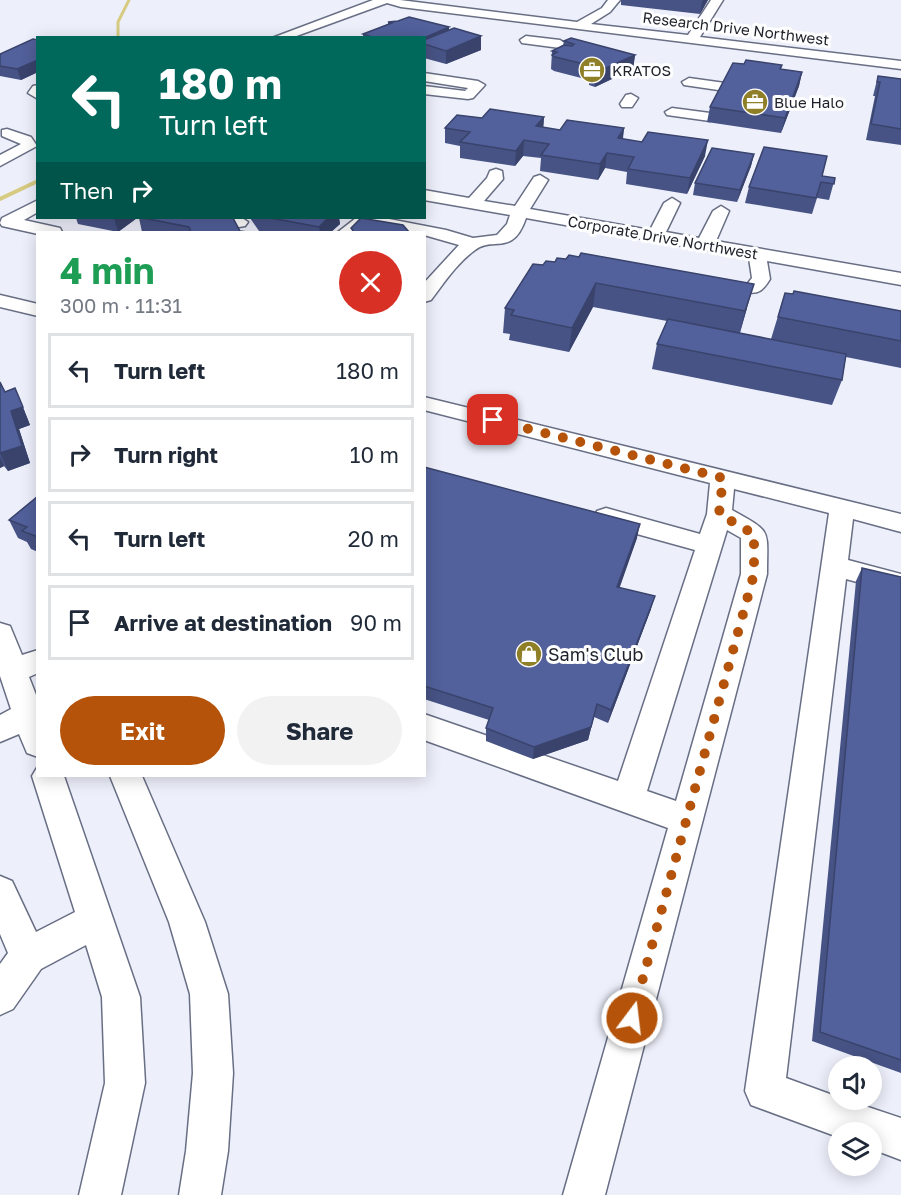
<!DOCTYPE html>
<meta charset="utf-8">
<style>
:root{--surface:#fff;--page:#f2f2f3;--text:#1f2937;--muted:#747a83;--line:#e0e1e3;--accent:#b45309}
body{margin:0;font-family:"Golos Text",sans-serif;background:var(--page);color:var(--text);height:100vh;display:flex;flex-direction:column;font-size:22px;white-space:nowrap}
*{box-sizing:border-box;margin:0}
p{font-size:20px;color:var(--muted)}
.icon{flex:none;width:33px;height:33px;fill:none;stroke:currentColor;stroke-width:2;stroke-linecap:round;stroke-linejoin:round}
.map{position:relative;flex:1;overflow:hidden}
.sheet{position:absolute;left:36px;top:231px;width:390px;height:546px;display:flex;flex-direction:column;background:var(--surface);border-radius:0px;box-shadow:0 3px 15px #0003}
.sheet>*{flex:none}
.top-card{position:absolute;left:36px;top:36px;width:390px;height:183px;border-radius:0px;box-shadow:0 3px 15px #0003;background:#00695c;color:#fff;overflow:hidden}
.controls{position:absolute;left:828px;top:1056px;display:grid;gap:12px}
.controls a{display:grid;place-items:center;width:54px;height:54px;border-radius:50%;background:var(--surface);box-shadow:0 3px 15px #0003;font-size:30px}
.pin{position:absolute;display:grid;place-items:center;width:51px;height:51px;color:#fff;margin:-26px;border-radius:12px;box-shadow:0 3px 9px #0006}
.me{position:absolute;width:66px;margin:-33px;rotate:15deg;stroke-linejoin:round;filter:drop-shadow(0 0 4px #0008)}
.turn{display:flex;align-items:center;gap:21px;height:126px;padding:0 24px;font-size:27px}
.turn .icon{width:78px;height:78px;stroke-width:2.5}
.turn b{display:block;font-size:42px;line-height:51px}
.then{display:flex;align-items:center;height:57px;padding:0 24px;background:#0003;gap:12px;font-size:22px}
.round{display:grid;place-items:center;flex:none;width:63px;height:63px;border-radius:32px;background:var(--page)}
.headline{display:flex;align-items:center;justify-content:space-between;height:102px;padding:0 24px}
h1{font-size:36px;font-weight:700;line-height:45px;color:#1e9e55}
.cta{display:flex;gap:12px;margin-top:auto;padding:12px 24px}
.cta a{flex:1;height:69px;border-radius:36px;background:var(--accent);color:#fff;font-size:24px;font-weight:700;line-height:69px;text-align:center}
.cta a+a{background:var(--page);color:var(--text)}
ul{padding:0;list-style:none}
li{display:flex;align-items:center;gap:18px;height:75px;margin:0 12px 9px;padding:0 12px;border:3px solid var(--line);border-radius:0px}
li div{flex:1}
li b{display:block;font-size:22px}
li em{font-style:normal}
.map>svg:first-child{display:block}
</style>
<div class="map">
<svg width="901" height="1195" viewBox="0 0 901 1195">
<rect width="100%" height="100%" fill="#edf0fb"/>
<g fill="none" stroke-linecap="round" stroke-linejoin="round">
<path stroke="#d7cb82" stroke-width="3" d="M118,38V22L129,0"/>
<path stroke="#d7cb82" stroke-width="4" d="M0,199L38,181"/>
<g stroke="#686e84" stroke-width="3">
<g id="minor">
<path d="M373,0H400L577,22L602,8L608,0H620L610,12L591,24L688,35L711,0H723L700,37L901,61V69L401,7L387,3L291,38H272Z"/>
<path d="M526,36L560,40L566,44L560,48L522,43L520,40Z"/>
<path d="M424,73L478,81L485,85L473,98L468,99L424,94V86L465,91L468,88L424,81Z"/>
<path d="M689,78L725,83L732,87L725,91L684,85L682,82Z"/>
<path d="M38,85V99L28,93L33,86Z"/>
<path d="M631,94L638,98L632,107H622L620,104L626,95Z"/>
<path d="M672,108L710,113L717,117L710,121L667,115L665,112Z"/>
<path d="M7,129L31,137L37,146L0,166V155L21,144L2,136V130Z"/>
<path d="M496,169L502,171L503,179L484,201L515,206L534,177L540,175L548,180L530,209L650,230L664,203L672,198L680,203L666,232L699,238L713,211L721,206L729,211L716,241L901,273V285L767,261L770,279C764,289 759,295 746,292L744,288L752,278L749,258L526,218C513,257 493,236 475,250C457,263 444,283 431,300L424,302V283L459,245L424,235V232H409L369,224L357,232H338L356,218H384L446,230L473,238L497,235L507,224L510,215L424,200V190L469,198L487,178L490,171Z"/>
<path d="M38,200V212L24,220L60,228L62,232L38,234L2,226L0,223L2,218Z"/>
<path d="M210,218H242L248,222L245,226L239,227L213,222Z"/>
<path d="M0,295L38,304V316L0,307Z"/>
<path d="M424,397L901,514V532L853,519L848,560L901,574V594L846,579L786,1078L838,1097V1100H847L901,1118V1160L872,1149V1132H838V1137L751,1105L745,1091L829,513L734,489L732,510C773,533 767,528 767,574L605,1195H563L668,828L424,740V714L618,781L695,550L597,523L594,517L597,511L606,508L700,534L707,514L710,483L424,410ZM727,530L741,538V574L676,801L647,791Z"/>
<path d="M0,623L10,626L22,655L38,650V673L29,677L38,700V757L27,753L19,734L0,742V715L11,709L0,676Z"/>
<path d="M38,766V776H64L140,997L145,1083L121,1195H79L105,1083L102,997L86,945L41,969L13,1009L0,1015V964L8,953L0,934V876L12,881L36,932L75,912L32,776Z"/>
<path d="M110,776H142L205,922L228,994L233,1073L228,1151L221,1195H179L186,1151L193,1073L190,994L169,922Z"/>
</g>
</g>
<use href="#minor" fill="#fff" fill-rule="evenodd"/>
</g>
<g fill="#475385">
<path d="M621,0H708L700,14L621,5Z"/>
<path d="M388,22L481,36V50L446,64L424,58V38H363V34L388,24Z"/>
<path d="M38,40V72L21,80L0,76V54Z"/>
<path d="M564,41L635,55L633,69L595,87L589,85V80L554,71L551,69L552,51L563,46Z"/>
<path d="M744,64L782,65L781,69L802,72L799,86L781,133L707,122L710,107Z"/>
<path d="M878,76L901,79V145L866,140L875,96H873Z"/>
<path d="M544,117L543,128L560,130L624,128L623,139L705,156L687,194L626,184L627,172L605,168L598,180L540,171L541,158L523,156L515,166L460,158V146L445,143V128Z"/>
<path d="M754,154L751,166L737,202L693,195L695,183Z"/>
<path d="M822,176L835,178L829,200L817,198L812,214L745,203L749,187Z"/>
<path d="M76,218H137L118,232L78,224Z"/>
<path d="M139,218H233L240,231L247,232H142Z"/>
<path d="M250,218H339L340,224L331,232H267L259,231Z"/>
<path d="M533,264L747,308L740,333L771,339L785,293L901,311V368L846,357L842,380L832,405L652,369L657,344L667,321L593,307L569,352L509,340L510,334L503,333L505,308Z"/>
<path d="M0,382L5,392L15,388L30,425L19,429L30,463L8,471L4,466L0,468Z"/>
<path d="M424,467L637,538L619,587L651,609L608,723L594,717L588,740L533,759L486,741V728L489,720L424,699Z"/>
<path d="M38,496V552L31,549L27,542L18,538L9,520Z"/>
<path d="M862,568L901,577V1073L812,1041L856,581Z"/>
</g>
<g fill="#39436c">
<path d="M703,0H708L700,14L702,2Z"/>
<path d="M449,27V41L424,44V38Z"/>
<path d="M481,36V50L446,64V51Z"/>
<path d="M635,55L633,69L595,87L597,72Z"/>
<path d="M38,60V72L21,80L17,69Z"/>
<path d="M802,72L799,86L781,133L785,118Z"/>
<path d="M544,117L543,132L536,126Z"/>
<path d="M624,128L622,143L618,138Z"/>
<path d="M524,140L523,156L515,166L516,151Z"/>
<path d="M708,140L705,156L687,194L690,178Z"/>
<path d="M607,153L605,168L598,180L600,164Z"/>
<path d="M754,154L751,166L737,202L740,190Z"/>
<path d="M114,218H137L118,232Z"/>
<path d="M328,218H339L340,224L331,232H320L319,227Z"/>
<path d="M596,283L593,307L569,352L572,328Z"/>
<path d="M754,284L747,308L739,335L745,311Z"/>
<path d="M23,407L30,425L19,429L30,463L8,471L0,453L11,411Z"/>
<path d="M0,457L4,466L0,468Z"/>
<path d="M640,524L637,538L615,601L617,587Z"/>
<path d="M655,596L651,609L608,723L611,710Z"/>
<path d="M597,704L588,740L533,759L534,747Z"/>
</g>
<g fill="#52609b" stroke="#39436c" stroke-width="1.5">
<path d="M409,17L449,27L424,38H375L363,34L392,23L388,22L398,21Z"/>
<path d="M454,28L481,36L446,51L424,44V40Z"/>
<path d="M571,38L635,55L597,72L590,71L597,67L555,57L552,55L557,52L552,51L564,45L572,46L574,44L564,41Z"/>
<path d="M33,39L38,40V60L17,69L0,66V54Z"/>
<path d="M746,60L782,65L780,69L802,72L785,118L710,107L733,63L744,64Z"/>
<path d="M878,76L901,79V129L871,124L880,82H877Z"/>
<path d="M490,109L544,117L536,126L560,130L567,120L624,128L618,138L642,142L648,132L708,140L690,178L628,169L634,157L607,153L600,164L541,155L549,144L524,140L516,151L460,142L470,132L445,128L457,115L482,118Z"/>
<path d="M764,147L827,156L822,176L835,178L834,184L821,182L816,198L749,187Z"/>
<path d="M712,148L754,154L740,190L695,183Z"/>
<path d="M143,218H233L240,231L247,232H191L189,227Z"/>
<path d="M271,218H328L319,227Z"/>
<path d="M361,218L403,225L409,232H354L351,228Z"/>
<path d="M581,253L754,284L745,311L596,283L572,328L511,315L514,310L505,308L533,264L543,265L546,261L555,262L557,258L566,259L569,255L579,257Z"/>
<path d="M794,291L901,311V341L778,317L785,293L793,294Z"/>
<path d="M668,319L846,354L842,380L657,344Z"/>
<path d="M0,382L5,392L15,388L23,407L11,411L22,446L0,453Z"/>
<path d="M424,467L640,524L617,587L655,596L611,710L597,704L591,727L534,747L486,728L493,708L424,686Z"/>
<path d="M38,496V537L22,531L27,527L9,520Z"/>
<path d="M862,568L901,577V1060L820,1032Z"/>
</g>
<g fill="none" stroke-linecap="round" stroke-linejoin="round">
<path stroke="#b45309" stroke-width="10" stroke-dasharray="0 18" d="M493,420L723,478L719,514L754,534V574L632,1018"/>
</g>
<defs>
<g id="office-disc" transform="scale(1.35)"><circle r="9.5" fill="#8f8028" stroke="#fefefe"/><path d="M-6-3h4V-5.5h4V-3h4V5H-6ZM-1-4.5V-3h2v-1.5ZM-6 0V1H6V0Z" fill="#fff"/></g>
<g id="shop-disc" transform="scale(1.35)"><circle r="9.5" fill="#8f8028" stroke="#fefefe"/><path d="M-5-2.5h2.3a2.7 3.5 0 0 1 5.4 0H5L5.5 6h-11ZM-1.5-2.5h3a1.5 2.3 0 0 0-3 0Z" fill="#fff"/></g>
</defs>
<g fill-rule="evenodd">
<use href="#office-disc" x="592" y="70"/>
<use href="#office-disc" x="755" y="102"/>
<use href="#shop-disc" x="529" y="654"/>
</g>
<g text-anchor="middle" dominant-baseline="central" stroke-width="6" stroke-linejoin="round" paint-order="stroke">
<g font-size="15" fill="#1e212a" stroke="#fefefe">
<text transform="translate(736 28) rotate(7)">Research Drive Northwest</text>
<text transform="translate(663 237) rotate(10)">Corporate Drive Northwest</text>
</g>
<g font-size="15" fill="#1e212a" stroke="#fefefe" text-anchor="start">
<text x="612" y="70">KRATOS</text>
<text x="774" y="102">Blue Halo</text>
</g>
<g font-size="18" fill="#1e212a" stroke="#fefefe" text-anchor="start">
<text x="548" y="654">Sam's Club</text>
</g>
</g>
</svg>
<div class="controls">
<a><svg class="icon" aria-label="sound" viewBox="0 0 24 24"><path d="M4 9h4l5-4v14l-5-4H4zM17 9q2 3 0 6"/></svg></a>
<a><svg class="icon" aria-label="layers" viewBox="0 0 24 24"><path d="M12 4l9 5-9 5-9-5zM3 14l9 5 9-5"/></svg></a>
</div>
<div class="pin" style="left:493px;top:420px;background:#d93025"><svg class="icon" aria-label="arrive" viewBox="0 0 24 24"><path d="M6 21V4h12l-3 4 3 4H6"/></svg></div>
<svg class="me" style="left:632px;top:1018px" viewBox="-20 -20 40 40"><circle r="17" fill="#b45309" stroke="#fff" stroke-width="3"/><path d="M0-11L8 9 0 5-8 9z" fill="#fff"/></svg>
<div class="top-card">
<div class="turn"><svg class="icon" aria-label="left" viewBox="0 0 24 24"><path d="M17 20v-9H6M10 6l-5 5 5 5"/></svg><div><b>180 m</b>Turn left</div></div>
<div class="then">Then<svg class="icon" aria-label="right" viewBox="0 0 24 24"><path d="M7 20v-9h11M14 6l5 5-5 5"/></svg></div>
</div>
<section class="sheet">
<div class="headline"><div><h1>4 min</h1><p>300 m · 11:31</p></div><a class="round" style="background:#d93025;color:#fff"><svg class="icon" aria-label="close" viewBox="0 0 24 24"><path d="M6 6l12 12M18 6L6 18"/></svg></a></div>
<ul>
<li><svg class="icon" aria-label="left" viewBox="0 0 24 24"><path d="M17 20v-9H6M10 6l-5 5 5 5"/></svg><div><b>Turn left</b></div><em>180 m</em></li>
<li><svg class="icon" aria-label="right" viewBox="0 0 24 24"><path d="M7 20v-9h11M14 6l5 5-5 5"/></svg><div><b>Turn right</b></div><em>10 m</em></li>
<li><svg class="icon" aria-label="left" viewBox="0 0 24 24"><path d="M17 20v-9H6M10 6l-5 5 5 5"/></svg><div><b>Turn left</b></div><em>20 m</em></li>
<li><svg class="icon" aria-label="arrive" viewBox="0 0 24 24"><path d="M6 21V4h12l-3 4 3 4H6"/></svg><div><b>Arrive at destination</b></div><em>90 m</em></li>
</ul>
<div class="cta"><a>Exit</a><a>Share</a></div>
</section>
</div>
